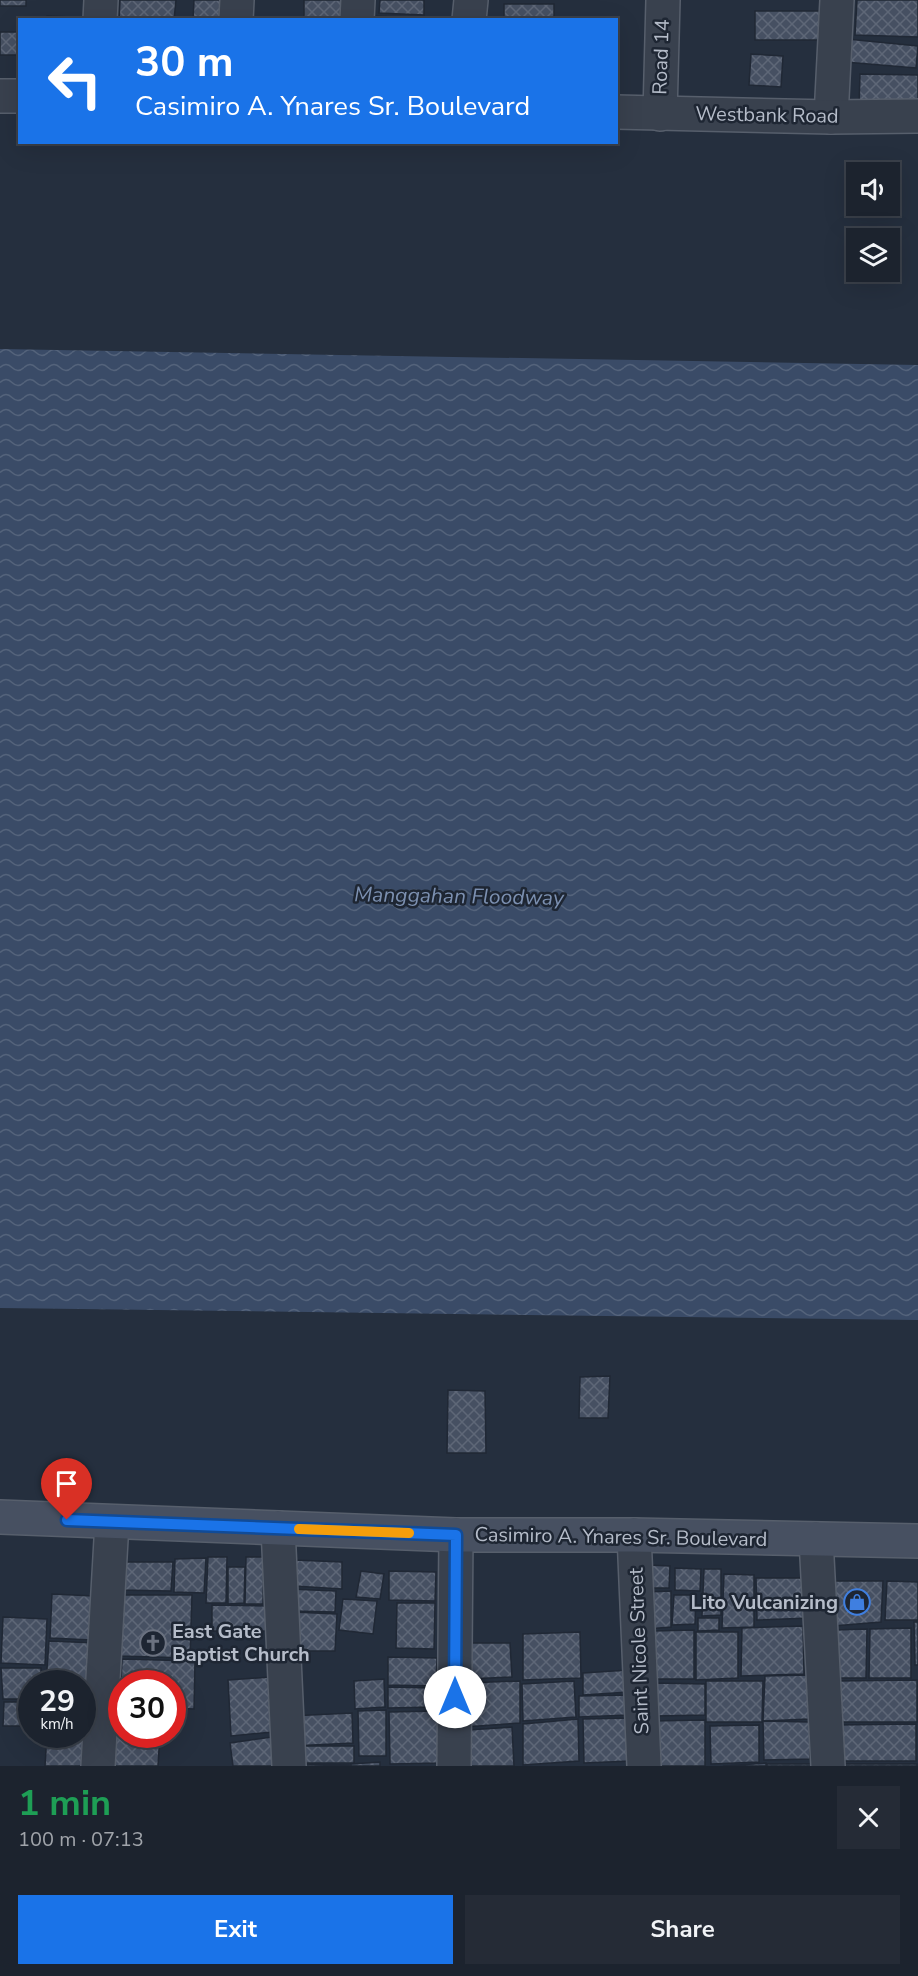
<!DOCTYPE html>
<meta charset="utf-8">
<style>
:root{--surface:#1c232e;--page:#252b36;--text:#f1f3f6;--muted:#a0a4aa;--line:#3a404a;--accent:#1a73e8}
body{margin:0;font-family:"Nunito Sans",sans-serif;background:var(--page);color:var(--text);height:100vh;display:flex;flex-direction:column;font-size:22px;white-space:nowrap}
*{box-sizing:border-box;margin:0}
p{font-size:20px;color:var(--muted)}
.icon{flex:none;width:33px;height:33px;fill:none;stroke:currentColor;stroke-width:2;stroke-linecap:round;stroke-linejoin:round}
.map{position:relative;height:1766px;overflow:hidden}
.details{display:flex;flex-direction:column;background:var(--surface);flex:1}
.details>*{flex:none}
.guide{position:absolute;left:18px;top:18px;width:600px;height:126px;border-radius:0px;box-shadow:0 6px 24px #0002,0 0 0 2px var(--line);background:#1a73e8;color:#fff;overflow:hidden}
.tools{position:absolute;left:846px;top:162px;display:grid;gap:12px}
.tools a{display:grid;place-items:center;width:54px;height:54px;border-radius:0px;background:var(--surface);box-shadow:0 6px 24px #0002,0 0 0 2px var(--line);font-size:30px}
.speed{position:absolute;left:18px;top:1670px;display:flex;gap:12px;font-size:30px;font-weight:700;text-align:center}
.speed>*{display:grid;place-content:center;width:78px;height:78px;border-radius:50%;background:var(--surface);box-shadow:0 6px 24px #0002,0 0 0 2px var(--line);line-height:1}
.speed small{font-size:15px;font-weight:400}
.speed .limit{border:9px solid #d22;background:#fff;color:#111}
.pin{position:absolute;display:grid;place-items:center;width:51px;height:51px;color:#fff;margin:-62px -26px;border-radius:50% 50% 50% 0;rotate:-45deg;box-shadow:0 0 6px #0007}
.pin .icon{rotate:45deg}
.me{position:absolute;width:66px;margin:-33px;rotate:0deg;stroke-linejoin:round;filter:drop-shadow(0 0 4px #0008)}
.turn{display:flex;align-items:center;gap:21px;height:126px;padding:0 18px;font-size:27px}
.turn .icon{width:78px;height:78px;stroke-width:2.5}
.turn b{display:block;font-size:42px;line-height:51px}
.round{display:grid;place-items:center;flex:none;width:63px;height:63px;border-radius:0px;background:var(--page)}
.summary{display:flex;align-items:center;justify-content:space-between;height:102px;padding:0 18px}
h1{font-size:36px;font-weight:700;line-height:45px;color:#1e9e55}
.action{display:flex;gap:12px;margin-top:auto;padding:12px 18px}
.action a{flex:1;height:69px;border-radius:0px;background:var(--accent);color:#fff;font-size:24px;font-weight:700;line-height:69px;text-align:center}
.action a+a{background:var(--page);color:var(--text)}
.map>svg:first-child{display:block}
</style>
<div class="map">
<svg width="918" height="1766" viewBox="0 0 918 1766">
<defs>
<pattern id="water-waves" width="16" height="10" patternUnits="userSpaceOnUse" patternTransform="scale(1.5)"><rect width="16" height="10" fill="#3a4b67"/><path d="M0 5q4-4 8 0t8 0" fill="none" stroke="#54637b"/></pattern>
<pattern id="building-cross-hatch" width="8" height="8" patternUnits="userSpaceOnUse" patternTransform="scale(1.5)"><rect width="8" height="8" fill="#465062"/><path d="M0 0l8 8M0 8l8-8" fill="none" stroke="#5e6777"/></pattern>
</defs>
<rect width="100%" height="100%" fill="#252f3e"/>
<path fill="url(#water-waves)" d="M0,349L918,365V1320L0,1308Z"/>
<g fill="url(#building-cross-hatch)" stroke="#202835" stroke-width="1.5">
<rect x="0" y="0" width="26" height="6"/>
<path d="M120,0H176L174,20H119Z"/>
<path d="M194,0H223L222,20H193Z"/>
<rect x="304" y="0" width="40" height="20"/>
<path d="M380,0H424V15L379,13Z"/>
<path d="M857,0H918V37L855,35Z"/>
<rect x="504" y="4" width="50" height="16"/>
<path d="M755,11H826L825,40H755Z"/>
<path d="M47,16L95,18V20H46Z"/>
<path d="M368,16L420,18V20H368Z"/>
<rect x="0" y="32" width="20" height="23"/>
<path d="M847,39L918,46L916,68L845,62Z"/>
<path d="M751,54L783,56L781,87L749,85Z"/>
<path d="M860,74L918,75V107L859,106Z"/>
<path d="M610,1376L608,1418H579L580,1377Z"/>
<path d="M448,1390L485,1391L486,1453H447Z"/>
<path d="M208,1557H227L226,1603H206Z"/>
<path d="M246,1557H264L263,1604H245Z"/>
<path d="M206,1558L204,1593L174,1592L175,1559Z"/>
<path d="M294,1560L342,1562V1589L294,1586Z"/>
<path d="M121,1562H173L171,1591L119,1590Z"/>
<path d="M648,1565L670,1566L669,1588H647Z"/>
<path d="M228,1567H245L244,1603L228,1604Z"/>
<path d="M675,1568L701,1569L700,1591L675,1590Z"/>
<path d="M704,1569H721V1615L702,1616Z"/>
<path d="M361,1571L384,1574L380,1599L356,1597Z"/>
<path d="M389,1571L436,1572L435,1601L389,1600Z"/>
<path d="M724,1574L754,1575V1627L722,1628Z"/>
<path d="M756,1578H812V1618L757,1620Z"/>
<path d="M832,1581H883L881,1622L833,1626Z"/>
<path d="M887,1581L918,1582V1620H885Z"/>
<path d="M290,1589L336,1591L335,1612L291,1611Z"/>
<path d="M671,1591V1627L647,1629V1592Z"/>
<path d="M52,1594L94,1596L92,1640L50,1638Z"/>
<path d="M120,1595H192L190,1658L118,1656Z"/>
<path d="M674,1595H696L695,1624L672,1625Z"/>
<path d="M343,1599L377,1601L373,1634L339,1630Z"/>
<path d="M397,1603H435L434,1649L396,1648Z"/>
<path d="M212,1605L267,1606V1631H212Z"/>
<path d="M293,1612L337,1614L335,1651H293Z"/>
<path d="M3,1617L47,1619L45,1665L1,1663Z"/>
<path d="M698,1618H719V1630L698,1631Z"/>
<path d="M914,1622H918V1665H915Z"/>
<path d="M803,1626L804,1674L741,1676L742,1628Z"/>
<path d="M911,1628V1678H869L870,1629Z"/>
<path d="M867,1629L866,1678H833L835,1630Z"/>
<path d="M694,1630V1679H655L653,1631Z"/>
<path d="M580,1632L581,1678L523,1680V1634Z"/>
<path d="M696,1632H738V1678L696,1680Z"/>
<path d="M49,1641L96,1643L94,1690H82V1683H46Z"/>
<path d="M470,1643H510L512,1677L469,1679Z"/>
<path d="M388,1657L437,1658L436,1686L388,1685Z"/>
<path d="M122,1659L195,1661L194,1709L172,1708V1683H122L120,1707Z"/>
<path d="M1,1668H41V1683H32V1699H3Z"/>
<path d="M629,1670V1692L583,1695V1673Z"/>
<path d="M809,1675V1719L763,1721L765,1676Z"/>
<path d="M270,1677L273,1732L231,1736L228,1680Z"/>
<path d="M384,1679L385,1707L355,1709L354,1681Z"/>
<path d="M917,1680V1722H834V1681Z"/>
<path d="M520,1681V1723L464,1727L466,1683Z"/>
<path d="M574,1681L576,1717L523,1721L522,1684Z"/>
<path d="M706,1681H763L762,1722H706Z"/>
<path d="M654,1683L705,1684V1715L654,1716Z"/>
<path d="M388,1687L436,1688L435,1707L388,1708Z"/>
<path d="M82,1692L94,1693L93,1723H82Z"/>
<path d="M629,1695V1715L579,1717V1696Z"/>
<path d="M4,1702H32V1726H3Z"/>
<path d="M386,1710V1756H359L358,1711Z"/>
<path d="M115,1711H122V1734H160L158,1766H113Z"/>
<path d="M439,1711V1763L390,1764L389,1712Z"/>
<path d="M352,1713L353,1743L292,1746L290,1716Z"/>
<path d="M630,1718L631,1761L584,1763L583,1719Z"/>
<path d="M578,1719L579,1761L523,1765V1724Z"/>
<path d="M705,1720V1766H652V1721Z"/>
<path d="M763,1721L810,1722V1759L764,1760Z"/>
<path d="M916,1724V1761H837L836,1725Z"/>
<path d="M759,1725V1762L711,1764L710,1726Z"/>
<path d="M82,1726L94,1727L86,1766H45L47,1734H82Z"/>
<path d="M512,1727L514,1766H468V1730Z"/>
<path d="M272,1737L274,1766H233L230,1743Z"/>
<path d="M300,1746H354V1763H301Z"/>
<path d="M380,1762V1766H351V1764Z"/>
<path d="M766,1763V1766H723Z"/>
<path d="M301,1764L349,1765V1766H301Z"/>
<rect x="767" y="1764" width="49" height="2"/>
<rect x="838" y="1764" width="79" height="2"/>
</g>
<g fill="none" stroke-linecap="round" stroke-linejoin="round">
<g stroke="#575f6c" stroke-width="36">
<g id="minor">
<path d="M100,20L101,0"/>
<path d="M236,20L237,0"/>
<path d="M357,20L358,0"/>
<path d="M469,20L471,0"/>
<path d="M660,114L663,0"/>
<path d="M831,117L837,0"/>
<path d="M278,1528L289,1766"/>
<path d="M634,1535L644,1766"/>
<path d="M816,1539L828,1766"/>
<path d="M98,1766L112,1522"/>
<path d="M454,1766L456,1535"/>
</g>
</g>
<g stroke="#575f6c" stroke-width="36">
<g id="tertiary">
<path d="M0,96H20"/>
<path d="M616,112L831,117L918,116"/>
</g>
</g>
<g stroke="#575f6c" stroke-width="36">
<path id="secondary" d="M0,1517L456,1535H634L918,1541"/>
</g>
<use href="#minor" stroke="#39414e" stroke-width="33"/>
<use href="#tertiary" stroke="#39414e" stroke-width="33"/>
<use href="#secondary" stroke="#475061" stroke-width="33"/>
</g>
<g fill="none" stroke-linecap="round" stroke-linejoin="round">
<g stroke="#114b97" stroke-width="15">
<path id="route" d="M67,1520L456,1535L455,1697"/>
</g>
<use href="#route" stroke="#1a73e8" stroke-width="10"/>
<path stroke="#f59e0b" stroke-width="10" d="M299,1529L409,1533"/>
</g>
<defs>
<g id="shop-ring" transform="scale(1.35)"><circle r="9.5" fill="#1e2633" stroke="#3f7fe0" stroke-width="1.5"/><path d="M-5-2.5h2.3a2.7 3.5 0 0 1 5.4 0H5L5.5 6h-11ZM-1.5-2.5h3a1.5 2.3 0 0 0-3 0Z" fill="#3f7fe0"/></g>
<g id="church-ring" transform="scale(1.35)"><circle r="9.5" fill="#1e2633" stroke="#6b7280" stroke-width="1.5"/><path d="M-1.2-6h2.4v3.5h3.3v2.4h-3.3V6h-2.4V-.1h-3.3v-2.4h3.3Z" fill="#6b7280"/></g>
</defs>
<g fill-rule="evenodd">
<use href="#shop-ring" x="857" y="1602"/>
<use href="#church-ring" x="153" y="1643"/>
</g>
<g text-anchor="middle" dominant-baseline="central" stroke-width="5" stroke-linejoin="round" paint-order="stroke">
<g font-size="20" fill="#b5bcc9" stroke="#1e2633">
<text transform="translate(661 57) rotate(-88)">Road 14</text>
<text transform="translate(767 115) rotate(1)">Westbank Road</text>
<text transform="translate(621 1537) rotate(1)">Casimiro A. Ynares Sr. Boulevard</text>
<text transform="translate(639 1651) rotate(-92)">Saint Nicole Street</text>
</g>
<g font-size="20" font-weight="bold" fill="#b5bcc9" stroke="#1e2633" text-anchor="end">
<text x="838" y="1602">Lito Vulcanizing</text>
<text x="172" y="1631" text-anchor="start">East Gate<tspan x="172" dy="23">Baptist Church</tspan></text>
</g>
<g font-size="21" font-style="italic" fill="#7c90b1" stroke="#1e2633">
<text transform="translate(459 896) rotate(1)">Manggahan Floodway</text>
</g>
</g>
</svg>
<div class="tools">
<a><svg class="icon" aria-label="sound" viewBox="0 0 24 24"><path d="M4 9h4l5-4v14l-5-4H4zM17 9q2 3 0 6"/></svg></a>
<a><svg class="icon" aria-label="layers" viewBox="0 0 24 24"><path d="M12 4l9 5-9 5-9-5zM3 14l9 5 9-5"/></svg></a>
</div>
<div class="speed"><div>29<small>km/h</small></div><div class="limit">30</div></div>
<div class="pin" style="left:67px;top:1520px;background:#d93025"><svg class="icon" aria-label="arrive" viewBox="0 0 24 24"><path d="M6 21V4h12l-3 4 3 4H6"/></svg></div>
<svg class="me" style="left:455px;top:1697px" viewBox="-20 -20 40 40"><circle r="19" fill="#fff"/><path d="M0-13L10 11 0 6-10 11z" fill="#1a73e8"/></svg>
<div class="guide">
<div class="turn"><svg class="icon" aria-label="left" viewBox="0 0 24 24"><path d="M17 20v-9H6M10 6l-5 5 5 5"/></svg><div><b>30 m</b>Casimiro A. Ynares Sr. Boulevard</div></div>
</div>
</div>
<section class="details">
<div class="summary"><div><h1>1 min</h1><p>100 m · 07:13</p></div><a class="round"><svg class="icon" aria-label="close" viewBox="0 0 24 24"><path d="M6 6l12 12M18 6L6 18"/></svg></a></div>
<div class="action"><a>Exit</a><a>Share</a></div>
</section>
